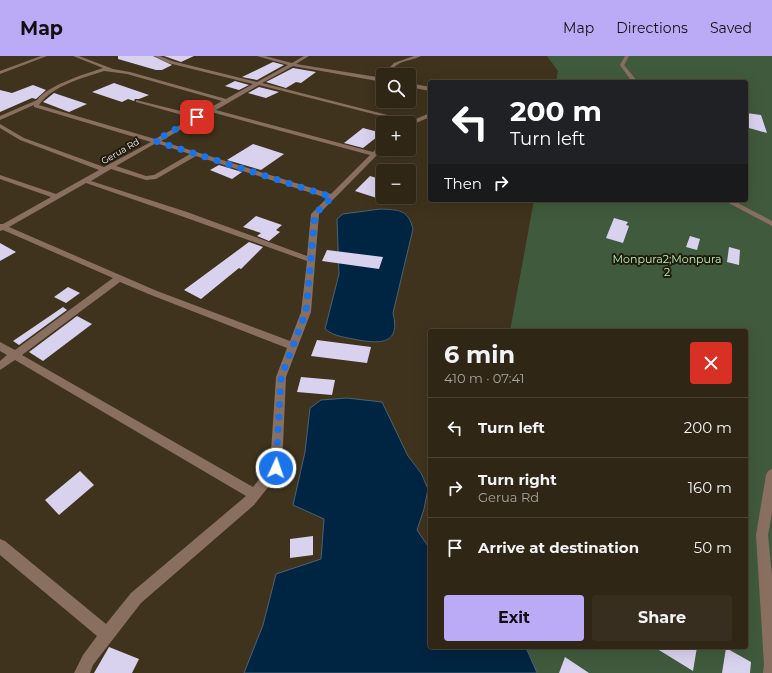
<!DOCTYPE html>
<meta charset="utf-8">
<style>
:root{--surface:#2f2616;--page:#372e1f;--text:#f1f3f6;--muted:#a7a5a1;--line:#4a4335;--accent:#bbaaf6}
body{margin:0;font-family:Montserrat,sans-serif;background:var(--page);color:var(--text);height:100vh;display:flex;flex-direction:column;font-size:15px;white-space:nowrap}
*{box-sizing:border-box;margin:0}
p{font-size:13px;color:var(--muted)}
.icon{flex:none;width:22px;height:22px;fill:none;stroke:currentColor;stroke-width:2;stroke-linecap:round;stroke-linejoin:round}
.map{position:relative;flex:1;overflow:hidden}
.drawer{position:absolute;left:428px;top:273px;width:320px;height:320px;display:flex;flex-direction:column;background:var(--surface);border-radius:4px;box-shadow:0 4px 16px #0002,0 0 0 1px var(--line)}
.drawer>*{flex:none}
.top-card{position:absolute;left:428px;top:24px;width:320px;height:122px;border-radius:4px;box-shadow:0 4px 16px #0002,0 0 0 1px var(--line);background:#202124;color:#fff;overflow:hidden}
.fabs{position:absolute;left:376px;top:12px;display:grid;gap:8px}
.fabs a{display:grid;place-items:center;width:40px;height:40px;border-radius:4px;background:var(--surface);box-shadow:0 4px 16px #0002,0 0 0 1px var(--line);font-size:20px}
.pin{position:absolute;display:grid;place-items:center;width:34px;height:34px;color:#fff;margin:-17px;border-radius:8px;box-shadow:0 2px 6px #0006}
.me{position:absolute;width:44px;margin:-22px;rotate:3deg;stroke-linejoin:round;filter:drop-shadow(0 0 3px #0008)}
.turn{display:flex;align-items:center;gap:14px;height:84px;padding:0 16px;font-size:18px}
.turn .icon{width:52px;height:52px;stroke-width:2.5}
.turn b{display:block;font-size:28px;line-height:34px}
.then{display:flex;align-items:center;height:38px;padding:0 16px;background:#0003;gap:8px;font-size:15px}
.round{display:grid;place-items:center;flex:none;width:42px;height:42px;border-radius:4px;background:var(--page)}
.overview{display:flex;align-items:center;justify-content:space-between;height:68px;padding:0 16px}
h1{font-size:24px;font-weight:700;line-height:30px}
.primary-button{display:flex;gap:8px;margin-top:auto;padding:8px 16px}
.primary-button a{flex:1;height:46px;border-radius:4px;background:var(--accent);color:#111;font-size:16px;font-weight:700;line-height:46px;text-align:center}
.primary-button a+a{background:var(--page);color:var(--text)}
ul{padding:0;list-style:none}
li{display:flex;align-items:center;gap:12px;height:60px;padding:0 16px;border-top:1px solid var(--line)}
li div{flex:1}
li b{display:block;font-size:15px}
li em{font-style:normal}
header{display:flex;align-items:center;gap:24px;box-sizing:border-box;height:56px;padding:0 20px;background:var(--accent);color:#111}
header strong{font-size:19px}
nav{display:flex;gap:22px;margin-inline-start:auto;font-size:14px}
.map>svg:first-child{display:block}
</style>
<header>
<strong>Map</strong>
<nav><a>Map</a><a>Directions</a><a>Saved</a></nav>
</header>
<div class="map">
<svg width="772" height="617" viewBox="0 0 772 617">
<rect width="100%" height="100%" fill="#3f331d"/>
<path fill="#405a3d" d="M547,0H772V617H512L511,591H746V275H510L534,144H746V26H556L558,15Z"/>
<g fill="#002542" stroke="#4b6373">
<path d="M380,153C399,154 408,153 413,173L393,257C401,288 381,288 358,284C345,281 335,281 325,273L339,218L337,163L343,158Z"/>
<path d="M347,342L382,346L408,400L421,417L428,433L424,453L417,474L430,493V591H523L527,594L537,617H244L263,569L276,518L321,503L324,463L293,449L305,396L310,352L321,344Z"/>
</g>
<g fill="#d9d2ee">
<path d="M118,0H153L172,9L162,14H156L118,3Z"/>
<path d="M164,0H194L181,6Z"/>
<path d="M273,6L284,9L257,24L242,21Z"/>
<path d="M293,12L316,16L301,27L296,26L286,32L266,26Z"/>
<path d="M235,25L249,29L239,34L225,30Z"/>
<path d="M114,27L149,39L139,43H135L134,45L128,43L122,46L92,36Z"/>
<path d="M33,29L46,34L36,43L32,42L0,56V34L12,37Z"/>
<path d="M259,31L279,36L266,42L248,37Z"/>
<path d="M54,37L87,48L69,56L43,46Z"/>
<path d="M746,57L761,59L767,77L749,72L746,66Z"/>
<path d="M363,72L382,77L363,92L344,87Z"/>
<path d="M253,88L284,98L261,114L227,104Z"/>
<path d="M219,109L242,116L232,123L210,114Z"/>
<path d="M370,120L383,124V144L355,135Z"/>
<path d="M256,160L282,169L276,174L280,176L269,185L257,180L261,177L243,171Z"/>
<path d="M614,162L628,166L626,169L629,170L623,187L606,182Z"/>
<path d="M690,180L700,183L697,194L686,191Z"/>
<path d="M249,186L263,191L241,213L239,212L201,243L184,234Z"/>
<path d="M0,187L16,196L0,205Z"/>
<path d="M729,191L740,194L739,209L727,206Z"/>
<path d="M327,194L383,201L379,213L322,205Z"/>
<path d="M68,231L80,237L66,247L54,241Z"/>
<path d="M63,251L67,254L19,289L13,285Z"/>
<path d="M77,260L92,268L43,305L29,296Z"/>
<path d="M317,284L371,291L367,307L311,300Z"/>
<path d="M301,321L335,324L332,339L297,336Z"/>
<path d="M80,415L94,429L59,459L45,444Z"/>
<path d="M313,480V499L290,502V483Z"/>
<path d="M109,591L139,603L132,617H94Z"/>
<path d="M654,591H697L693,615Z"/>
<path d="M726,592L751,606L750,617H722Z"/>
<path d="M565,601L589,617H559Z"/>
</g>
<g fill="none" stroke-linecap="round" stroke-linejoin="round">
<g fill="#886f60" fill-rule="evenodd">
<path d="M41,0H47L0,18V15Z"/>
<path d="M73,0H79L113,13L130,16L226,43L253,28L168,7L154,0H160L172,5L257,26L288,9L257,0H265L292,7L304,0H309L296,8L383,22V26L293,10L262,27L411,65L430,57V61L409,70V67L259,29L216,54L373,96L383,87V93L319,158L311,256L286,321L282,412L280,416L254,449L141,547L93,609L90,617H74L83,599L97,580L0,499V483L5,485L106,568L131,537L246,440L15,304L0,314V305L7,299L0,295V286L15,294L113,222L3,174L0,175V168H3L51,141L0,123V119L56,138L99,114L20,84L0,72V68L24,82L104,111L151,86L34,51V49L0,64V60L37,44C48,29 85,18 103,12ZM104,15L127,18L222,45L197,59L136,44V46L193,62L155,83L39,49C53,29 83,22 104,15ZM211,56L370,99L331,138L161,85ZM156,87L190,98L154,119L146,120L116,110ZM196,100L327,142L311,158L307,200L187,156L91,125L111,113L146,124L156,123ZM86,127L181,160L307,205L301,256L290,285L157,235L9,171ZM120,226L151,239L287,292L276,321L270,410L253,431L22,299Z"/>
<path d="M414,0H421C414,4 404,4 397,9C392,12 387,18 383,20L382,19L394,7Z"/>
<path d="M625,0H629L624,9L638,26H632L620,9Z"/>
<path d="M409,27L430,31V35L409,31Z"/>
<path d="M723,144H732L772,165V170Z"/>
<path d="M772,413V457L768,479L772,520V617H763L764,609L756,479L766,419L768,415Z"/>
</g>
</g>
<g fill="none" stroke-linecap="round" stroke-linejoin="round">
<path stroke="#1a73e8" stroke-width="7" stroke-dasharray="0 12.6" d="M197,61L155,85L332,141L315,158L306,256L281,321L276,412"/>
</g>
<g text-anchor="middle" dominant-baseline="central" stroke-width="4" stroke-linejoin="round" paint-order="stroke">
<g font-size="9" fill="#fbf3e6" stroke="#211b12">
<text transform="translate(120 95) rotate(-30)">Gerua Rd</text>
</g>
<g font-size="11" fill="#b6f6ad" stroke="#211b12">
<text x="667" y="203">Monpura2;Monpura<tspan x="667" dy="13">2</tspan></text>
</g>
</g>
</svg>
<div class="fabs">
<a><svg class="icon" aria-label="search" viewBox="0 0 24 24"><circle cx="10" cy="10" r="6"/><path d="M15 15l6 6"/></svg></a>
<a>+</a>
<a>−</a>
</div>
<div class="pin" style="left:197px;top:61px;background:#d93025"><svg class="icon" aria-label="arrive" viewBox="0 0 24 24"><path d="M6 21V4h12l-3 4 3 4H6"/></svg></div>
<svg class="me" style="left:276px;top:412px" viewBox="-20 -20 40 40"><circle r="17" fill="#1a73e8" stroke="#fff" stroke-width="3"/><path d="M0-11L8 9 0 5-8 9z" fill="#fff"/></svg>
<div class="top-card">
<div class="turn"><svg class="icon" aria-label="left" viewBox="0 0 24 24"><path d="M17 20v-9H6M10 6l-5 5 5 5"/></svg><div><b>200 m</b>Turn left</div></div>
<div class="then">Then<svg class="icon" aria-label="right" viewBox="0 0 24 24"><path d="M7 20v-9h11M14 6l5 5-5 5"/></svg></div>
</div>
<section class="drawer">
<div class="overview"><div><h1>6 min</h1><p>410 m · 07:41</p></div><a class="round" style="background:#d93025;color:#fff"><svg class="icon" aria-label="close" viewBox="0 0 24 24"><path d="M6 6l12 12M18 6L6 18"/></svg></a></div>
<ul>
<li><svg class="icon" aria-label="left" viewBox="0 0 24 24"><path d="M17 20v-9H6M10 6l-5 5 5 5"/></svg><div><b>Turn left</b></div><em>200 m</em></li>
<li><svg class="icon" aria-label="right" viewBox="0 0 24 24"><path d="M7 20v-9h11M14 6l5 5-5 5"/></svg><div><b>Turn right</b><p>Gerua Rd</p></div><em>160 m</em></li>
<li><svg class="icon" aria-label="arrive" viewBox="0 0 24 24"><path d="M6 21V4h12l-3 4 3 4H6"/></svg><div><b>Arrive at destination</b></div><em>50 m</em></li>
</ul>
<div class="primary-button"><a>Exit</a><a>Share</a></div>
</section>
</div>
